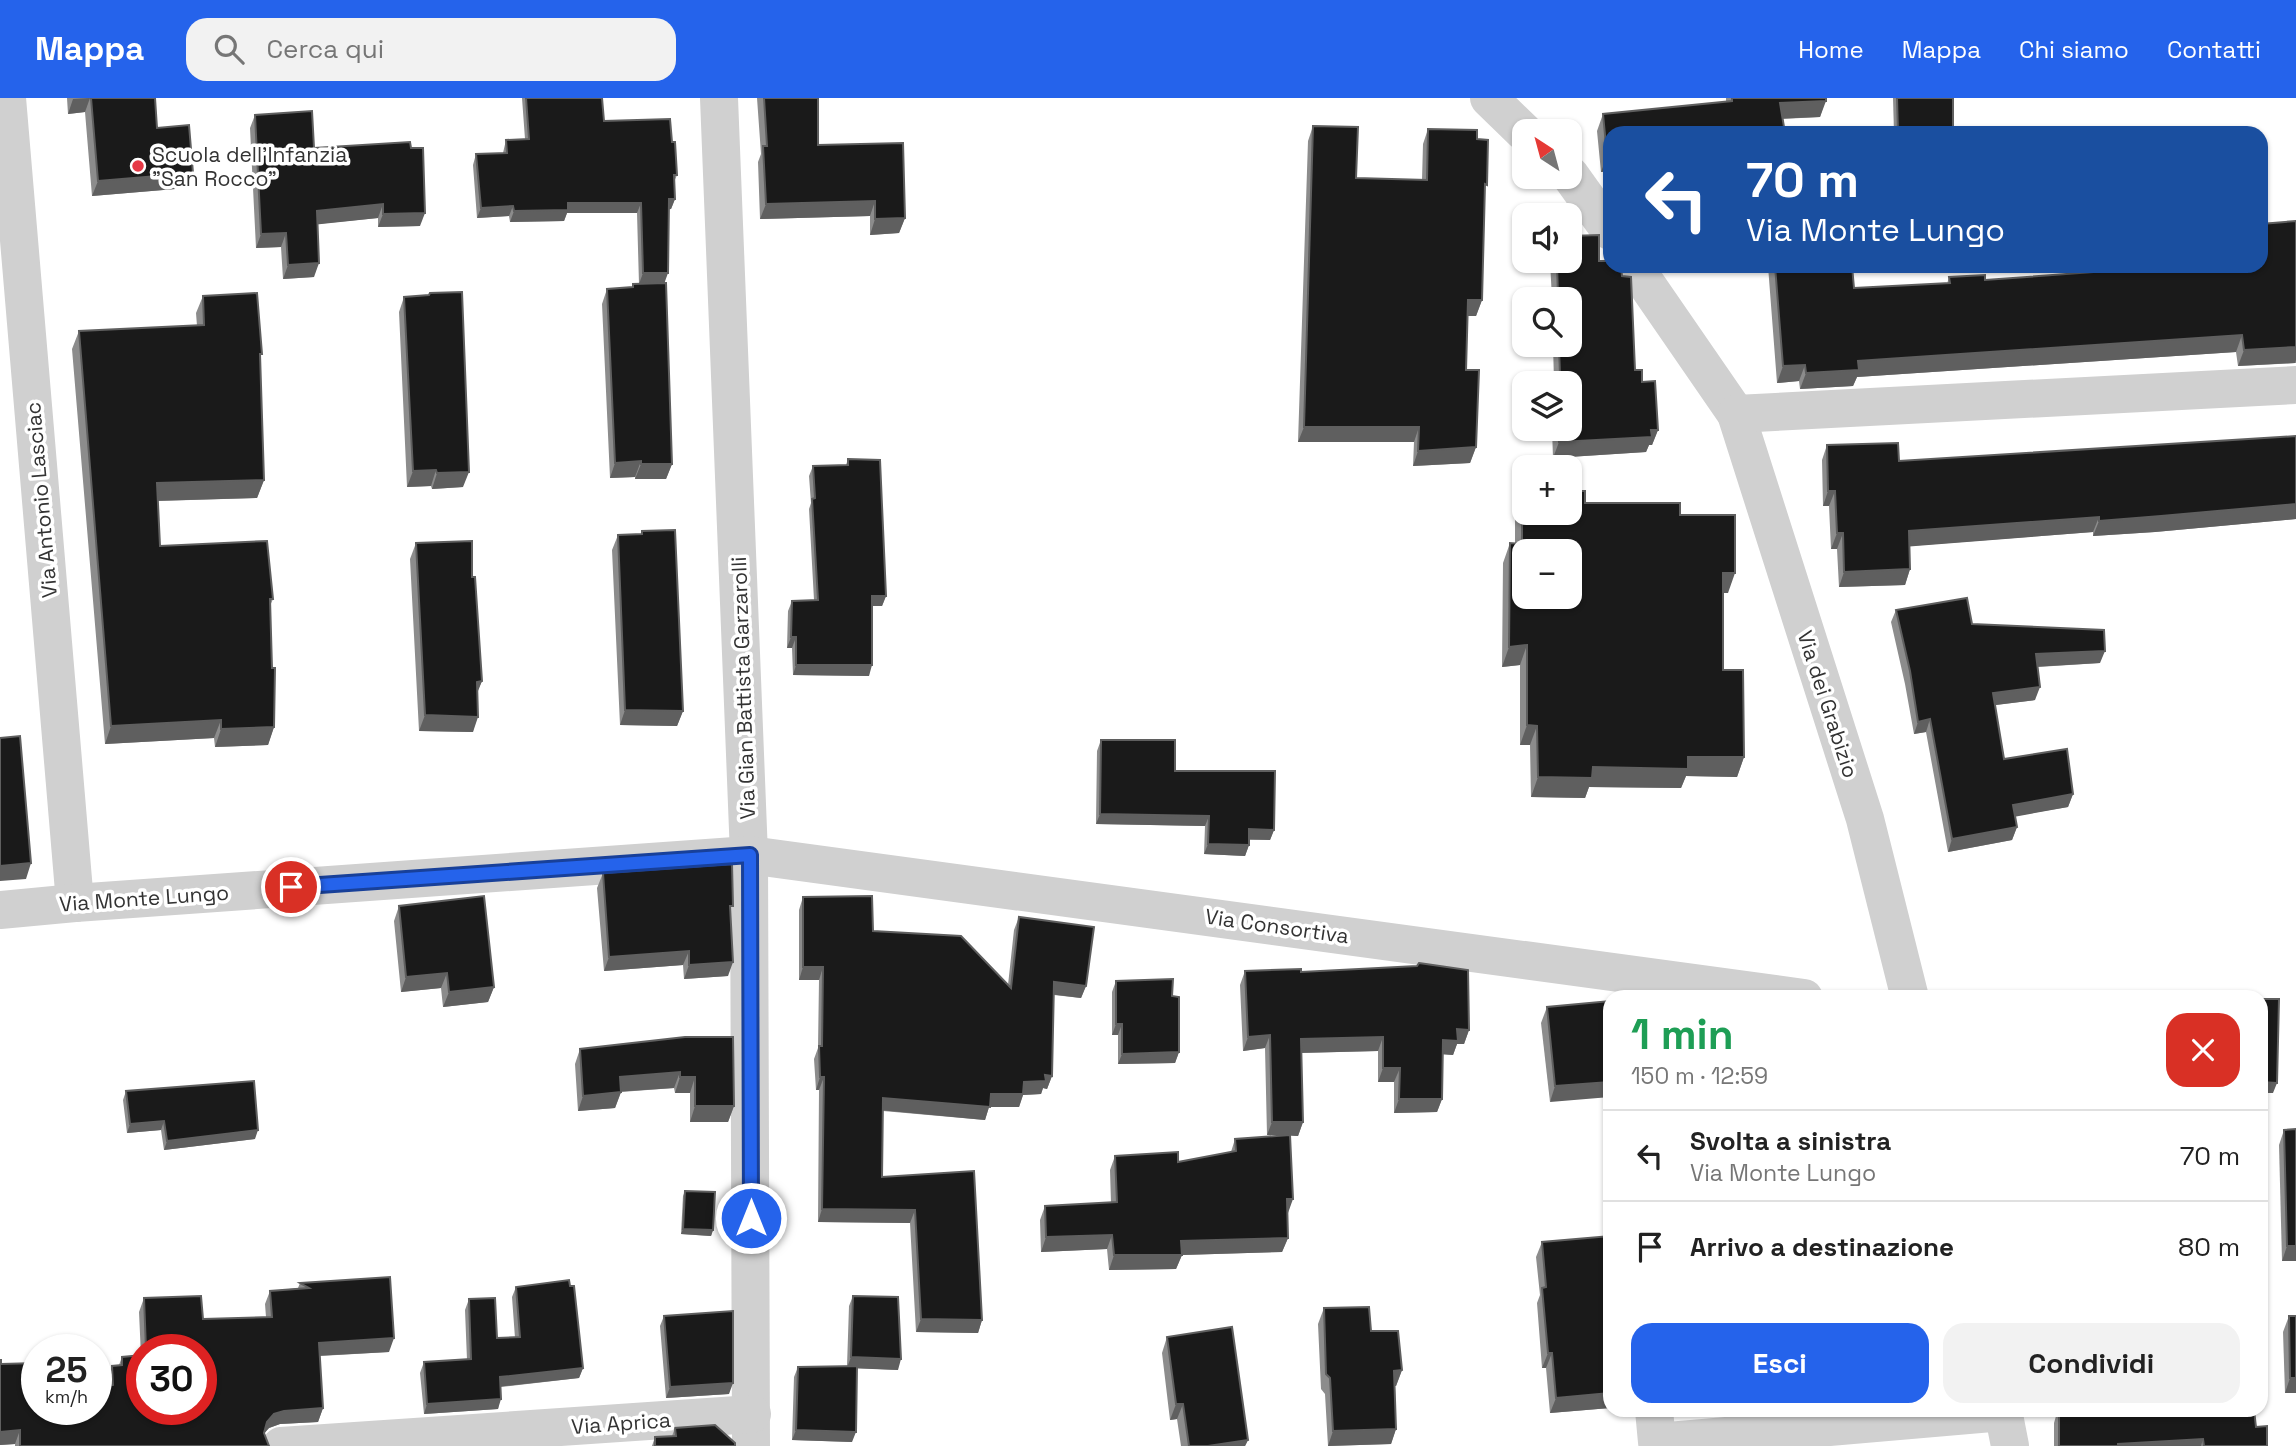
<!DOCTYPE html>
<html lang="it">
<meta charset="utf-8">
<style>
:root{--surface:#fff;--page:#f2f2f2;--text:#222;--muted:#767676;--line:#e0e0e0;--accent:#2563eb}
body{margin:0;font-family:"Space Grotesk",sans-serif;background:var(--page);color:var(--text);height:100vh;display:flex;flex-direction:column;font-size:26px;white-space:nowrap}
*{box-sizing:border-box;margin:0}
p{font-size:23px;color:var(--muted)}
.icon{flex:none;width:38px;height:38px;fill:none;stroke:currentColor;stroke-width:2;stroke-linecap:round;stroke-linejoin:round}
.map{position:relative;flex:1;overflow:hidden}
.details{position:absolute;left:1603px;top:892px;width:665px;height:427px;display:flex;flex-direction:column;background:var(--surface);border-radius:21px;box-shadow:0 2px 5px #0004}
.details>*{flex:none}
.top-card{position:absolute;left:1603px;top:28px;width:665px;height:147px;border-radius:21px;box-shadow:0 2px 5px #0004;background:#1a4fa0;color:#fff;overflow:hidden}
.needle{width:46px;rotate:324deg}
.fabs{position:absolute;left:1512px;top:21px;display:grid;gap:14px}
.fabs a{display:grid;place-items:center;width:70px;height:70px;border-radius:14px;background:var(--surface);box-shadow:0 2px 5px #0004;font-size:35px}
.speed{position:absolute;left:21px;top:1236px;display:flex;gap:14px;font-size:35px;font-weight:700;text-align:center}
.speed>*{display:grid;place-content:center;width:91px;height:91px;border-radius:50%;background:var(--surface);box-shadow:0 2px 5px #0004;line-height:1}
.speed small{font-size:18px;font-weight:400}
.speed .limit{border:10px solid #d22;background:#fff;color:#111}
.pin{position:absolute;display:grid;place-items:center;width:60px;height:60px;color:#fff;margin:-30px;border:4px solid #fff;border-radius:50%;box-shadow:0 2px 7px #0007}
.me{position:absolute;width:77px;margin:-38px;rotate:0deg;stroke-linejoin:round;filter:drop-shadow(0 0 5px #0008)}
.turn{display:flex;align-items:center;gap:24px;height:147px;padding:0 28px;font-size:32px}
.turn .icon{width:91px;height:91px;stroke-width:2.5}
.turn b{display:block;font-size:49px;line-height:60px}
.round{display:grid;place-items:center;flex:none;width:74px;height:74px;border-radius:21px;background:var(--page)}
.headline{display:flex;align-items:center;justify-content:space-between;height:119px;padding:0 28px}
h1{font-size:42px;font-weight:600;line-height:52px;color:#1e9e55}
.primary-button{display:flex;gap:14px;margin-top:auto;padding:14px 28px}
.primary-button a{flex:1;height:80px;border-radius:21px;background:var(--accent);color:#fff;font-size:28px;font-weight:600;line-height:80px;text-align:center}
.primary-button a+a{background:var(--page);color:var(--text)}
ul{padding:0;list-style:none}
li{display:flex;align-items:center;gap:21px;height:91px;padding:0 28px;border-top:2px solid var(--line)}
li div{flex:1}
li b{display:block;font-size:26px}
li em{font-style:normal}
header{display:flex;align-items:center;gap:42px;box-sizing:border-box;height:98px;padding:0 35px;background:var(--accent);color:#fff}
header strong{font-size:33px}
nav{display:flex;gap:38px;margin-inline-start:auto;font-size:24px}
.search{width:490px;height:63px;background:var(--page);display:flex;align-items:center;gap:18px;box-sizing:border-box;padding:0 24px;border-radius:21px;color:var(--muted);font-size:26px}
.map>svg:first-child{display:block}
</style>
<header>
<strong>Mappa</strong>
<div class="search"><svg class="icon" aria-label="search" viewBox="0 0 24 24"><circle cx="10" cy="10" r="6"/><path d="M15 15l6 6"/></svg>Cerca qui</div>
<nav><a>Home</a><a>Mappa</a><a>Chi siamo</a><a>Contatti</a></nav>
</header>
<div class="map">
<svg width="2296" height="1348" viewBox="0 0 2296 1348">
<rect width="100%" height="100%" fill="#fff"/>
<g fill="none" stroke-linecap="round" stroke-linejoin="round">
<g stroke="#d0d0d0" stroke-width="38">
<path d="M7,0L75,805"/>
<path d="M719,0L749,757L751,1348"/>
<path d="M1489,0L1524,34"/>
<path d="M1570,77L1610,133"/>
<path d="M1634,168L1736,316L1865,721L1910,900"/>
<path d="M1736,316L2296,287"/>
<path d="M0,812L75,805L749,757L1804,900"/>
<path d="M1654,1312L1657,1344L2003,1314"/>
<path d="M2003,1312L2010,1348"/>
<path d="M281,1348L752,1316"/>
</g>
</g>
<g fill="#8c8c8c" fill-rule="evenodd">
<path d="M67,0H155L157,30L193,75L187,90L92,98L85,14L68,16Z"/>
<path d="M522,0H602L604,23L672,44L677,77L674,84L675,101L671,111H669L665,185L672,366L666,381H635V379L610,380L602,206L607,191L632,189L633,186H639L637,115H567L564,123L510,124L509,118L477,120L473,67L476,56L503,55L506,42L525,41Z"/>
<path d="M757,0H818V47L905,120L899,135L870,137V118L760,121L758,64L761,56Z"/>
<path d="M1726,0H1826L1820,19L1782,21L1610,35V73L1601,74L1597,33L1603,16L1726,4Z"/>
<path d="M1893,0H1953V35H1894Z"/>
<path d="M255,17L314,50L420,128L378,129V120L317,126L314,179L283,181L281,149L256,150L250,30Z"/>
<path d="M1313,28L1356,80L1422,82L1423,46L1428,31L1477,41L1484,94L1482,202L1476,218H1467L1466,272L1476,349L1470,365L1413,368L1414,344H1298L1308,43Z"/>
<path d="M2296,123V265L2238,268L2236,254L1857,279L1853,288L1800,291L1799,283L1777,285L1768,168H1852L1854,190L1947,186L1949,179L1985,182L2261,168Z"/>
<path d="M1550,163H1599L1635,272L1642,284L1658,332L1652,347H1649L1646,354L1553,360L1552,331H1570V285H1554V283L1553,247H1570V201H1552Z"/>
<path d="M203,198L260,260L264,382L257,400L158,403L160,448L273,501L270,508L274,629L268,647L215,649L214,640L105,646L72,251L79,233L197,228L196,215Z"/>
<path d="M404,199L463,389L432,391L431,388L407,389L399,214Z"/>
<path d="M2296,338V421L2155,434L2093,438V434L1909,448L1910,471L1905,487L1839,489L1837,451H1831L1829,408H1823L1822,362L1827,347L1899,363Z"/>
<path d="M848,361L886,498L882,508H872L869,578L793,577L792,550H787L788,513L792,503L814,502L809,411L811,405L809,378L813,368L846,367Z"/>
<path d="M1522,393L1585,405L1680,417L1728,495H1723V572L1744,659L1737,679L1686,678L1681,690L1589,689L1585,700L1531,699L1530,647H1520V567L1502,569L1503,465L1510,445H1515V413Z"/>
<path d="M642,433L683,613L677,628L620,627L612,452L618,437L641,436Z"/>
<path d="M416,445L472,479L482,583L477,594L473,634L419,633L410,461Z"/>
<path d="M1896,512L1972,526L2100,565L2038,569L2035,602L1995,607L2004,661L2073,696L2068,709L2015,718L2017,729L2012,742L1948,754L1926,634L1914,636L1905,586L1891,524Z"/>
<path d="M1101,642L1175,673L1274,732L1270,742H1249V747L1245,758L1204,756L1205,728L1096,726L1097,653Z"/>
<path d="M603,775L730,814L728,878L684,881L683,867L604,873L597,790Z"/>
<path d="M803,799L873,833L1008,887L1014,832L1019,819L1086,888L1081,900L1054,897L1052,978L1047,991L1043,990L1041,996L1023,997L1019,1009H989L985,1022L883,1013L882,1079L974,1073L982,1222L978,1235L916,1234L910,1125L818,1124L819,992H816L814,961L818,950L819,882H799V812Z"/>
<path d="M399,808L494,889L488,904L443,909L441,890L401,894L394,823Z"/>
<path d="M1245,873L1301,874L1469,932L1464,946H1457L1453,957L1443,956L1442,1001L1437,1014L1394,1015V984H1378V953L1301,955L1303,1024L1298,1038L1290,1037L1287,1115L1288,1140L1282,1154L1182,1157L1176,1171L1109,1172L1107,1151L1041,1154L1040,1122L1045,1108L1111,1105L1110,1072L1115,1058L1178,1064L1231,1054L1235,1041L1285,1037H1267L1265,950L1243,953L1240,887Z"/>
<path d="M1116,883L1172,898L1179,954L1175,965L1118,966V937H1112V894Z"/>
<path d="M1610,903L1550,1004L1541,925L1547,909Z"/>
<path d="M685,939L734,1008L728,1024H690V995H675L674,990L621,994L615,1010L578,1013L575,966L580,951Z"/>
<path d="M126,993L255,1041L164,1052L161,1032L127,1035L123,1002Z"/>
<path d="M2296,1031V1163H2282L2279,1047L2284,1032Z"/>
<path d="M685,1093L713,1132L711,1138L681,1136L683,1098Z"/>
<path d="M1610,1138V1310L1550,1315L1546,1270H1542L1537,1205L1540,1197L1536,1159L1542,1144Z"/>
<path d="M390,1179L389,1254L320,1258L323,1310L318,1324L280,1326L269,1330L264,1335L269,1348H15V1346L0,1347V1262L1,1266L37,1311L108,1288L107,1281L112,1268L119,1267L122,1259L141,1258L139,1214L144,1200L203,1221L266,1219L265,1206L270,1193L298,1190L300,1185ZM142,1251H201L142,1311Z"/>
<path d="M516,1189L583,1270L579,1280L501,1289L498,1311L424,1316L420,1275L424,1264L467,1262L465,1212L469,1201L497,1240H515L512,1199Z"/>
<path d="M853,1198L898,1272L857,1270L852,1344L792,1342L794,1279L798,1269L847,1268L849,1208Z"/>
<path d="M1324,1210L1371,1233L1402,1272L1396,1288H1395L1396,1331L1391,1346L1328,1348L1325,1296L1321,1291L1318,1226Z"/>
<path d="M2296,1217V1295H2285L2283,1234L2289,1218Z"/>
<path d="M664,1218L729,1296L666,1300L660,1228Z"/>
<path d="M1167,1239L1248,1342L1245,1348H1181L1177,1321L1170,1322L1162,1255Z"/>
<path d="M2056,1312H2254L2256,1329L2267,1348H2054V1325L2056,1318Z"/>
<path d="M675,1330L735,1348H652L655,1339L672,1338Z"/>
</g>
<g fill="#5f5f5f">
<path d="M90,0L85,14L68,16L73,1Z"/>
<path d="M1826,3L1820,19L1774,21L1780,5Z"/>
<path d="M1610,57V73L1601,74L1607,58Z"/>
<path d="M193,75L187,90L92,98L98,83Z"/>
<path d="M669,101H675L671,111L665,112Z"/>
<path d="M875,103L870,118L760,121L766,106Z"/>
<path d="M568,105H641L637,115H567L564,123L510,124L514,113Z"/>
<path d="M383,106L378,120L312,127L317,113Z"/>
<path d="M513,108L509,118L477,120L481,110Z"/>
<path d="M425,115L420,128L378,129L383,116Z"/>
<path d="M905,120L899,135L870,137L875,121Z"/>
<path d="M286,135L281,149L256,150L261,136Z"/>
<path d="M319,165L314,179L283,181L288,167Z"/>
<path d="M643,175H668L664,186H639Z"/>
<path d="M1468,202H1482L1476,218H1462Z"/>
<path d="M2242,237L2236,254L1857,279L1853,288L1800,291L1806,275L1858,263Z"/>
<path d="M2296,249V262L2295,265L2238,268L2244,252Z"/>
<path d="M1805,267L1799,283L1777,285L1783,268Z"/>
<path d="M1304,329H1419L1414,344H1298Z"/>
<path d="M1658,332L1652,347H1649L1646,354L1553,360L1559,344Z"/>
<path d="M1476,349L1470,365L1413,368L1418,353Z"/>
<path d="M641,363L635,379L610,380L615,365Z"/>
<path d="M641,366H672L666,381H635Z"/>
<path d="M436,372L431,388L407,389L413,373Z"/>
<path d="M469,374L463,389L432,391L437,375Z"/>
<path d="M264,382L257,400L151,403L157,385Z"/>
<path d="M1828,393H1835L1829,408H1823Z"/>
<path d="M2296,406V421L2155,434L2093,438L2099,423Z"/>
<path d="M2099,419L2093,434L1903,449L1909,433Z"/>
<path d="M1837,435H1843L1837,451H1831Z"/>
<path d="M1910,471L1905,487L1839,489L1844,474Z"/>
<path d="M1723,475H1735L1728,495H1716Z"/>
<path d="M872,498H886L882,508H868Z"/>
<path d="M791,539H796L792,550H787Z"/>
<path d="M1527,547L1520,567L1502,569L1509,549Z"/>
<path d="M2105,553L2100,565L2032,569L2036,556Z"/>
<path d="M796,567H872L869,578L793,577Z"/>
<path d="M482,583L476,598L477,584Z"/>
<path d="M2040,589L2035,602L1988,608L1993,595Z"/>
<path d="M625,612L683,613L677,628L620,627Z"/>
<path d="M425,617L478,619L473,634L419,633Z"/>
<path d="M1930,621L1926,634L1914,636L1918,624Z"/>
<path d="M221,622L214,640L105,646L111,628Z"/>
<path d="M1527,627L1537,628L1530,647H1520Z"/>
<path d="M274,629L268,647L215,649L221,631Z"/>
<path d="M1688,659H1744L1737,679L1686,678L1681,690L1589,689L1585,700L1531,699L1538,679L1593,669Z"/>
<path d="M2073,696L2068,709L2008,720L2013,707Z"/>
<path d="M1100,716L1209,718L1205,728L1096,726Z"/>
<path d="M2017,729L2012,742L1948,754L1952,741Z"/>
<path d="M1249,731L1274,732L1270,742L1246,741Z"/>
<path d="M1208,746L1249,747L1245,758L1204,756Z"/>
<path d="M31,765L26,781L0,783V768Z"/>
<path d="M689,853L683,867L604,873L609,859Z"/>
<path d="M733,864L728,878L684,881L689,867Z"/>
<path d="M803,869H823L819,882H799Z"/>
<path d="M447,875L441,890L401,894L406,879Z"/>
<path d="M1054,884L1086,888L1081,900L1049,896Z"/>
<path d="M494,889L488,904L443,909L449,894Z"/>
<path d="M1116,926H1122L1118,937H1112Z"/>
<path d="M1457,931L1469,932L1464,946H1457L1453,957L1438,956L1443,942Z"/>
<path d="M1270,937L1265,950L1243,953L1248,939Z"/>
<path d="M1383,939L1378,953L1296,955L1301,941Z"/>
<path d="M1179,954L1175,965L1118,966L1122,956Z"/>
<path d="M1383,970H1400L1394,984H1378Z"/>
<path d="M680,974L674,990L614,994L620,979Z"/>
<path d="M1045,977L1052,978L1047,991L1043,990L1041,996L1023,997L1019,1009H989L985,1022L879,1012L883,1000L991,996Z"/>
<path d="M680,979H695L690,995H675Z"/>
<path d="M820,979H824L819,992H816Z"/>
<path d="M1610,984V999L1550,1004L1555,988Z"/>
<path d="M2261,984L2277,985L2273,995H2261Z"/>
<path d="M621,994L615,1010L578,1013L583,998Z"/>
<path d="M1399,1001H1442L1437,1014L1394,1015Z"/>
<path d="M695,1008H734L728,1024H690Z"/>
<path d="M164,1023L161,1032L127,1035L130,1026Z"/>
<path d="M1272,1024H1303L1298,1038L1267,1037Z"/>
<path d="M258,1032L255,1041L164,1052L167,1043Z"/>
<path d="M1287,1101H1293L1288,1115H1281Z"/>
<path d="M822,1111L915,1112L910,1125L818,1124Z"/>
<path d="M683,1131L713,1132L711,1138L681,1136Z"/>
<path d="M1112,1137L1107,1151L1041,1154L1046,1139Z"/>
<path d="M1288,1140L1282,1154L1182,1157L1176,1171L1109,1172L1114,1157L1181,1143Z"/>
<path d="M2287,1148H2296V1163H2282Z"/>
<path d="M921,1221L982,1222L978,1235L916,1234Z"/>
<path d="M394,1240L389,1254L314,1258L319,1245Z"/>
<path d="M1548,1255H1552L1546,1270H1542Z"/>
<path d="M851,1259L901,1261L898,1272L847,1270Z"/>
<path d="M583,1270L579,1280L496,1289L500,1279Z"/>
<path d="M1402,1272L1396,1288H1388L1394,1273Z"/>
<path d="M2290,1280H2296V1295H2285Z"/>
<path d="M733,1285L729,1296L666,1300L670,1289Z"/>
<path d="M1610,1295V1310L1550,1315L1556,1300Z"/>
<path d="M501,1301L498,1311L424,1316L427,1306Z"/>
<path d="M1176,1306H1183L1177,1321L1170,1322Z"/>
<path d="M323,1310L318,1324L280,1326L269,1330L262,1338L267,1324L274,1316L284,1313Z"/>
<path d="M1396,1331L1391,1346L1328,1348L1333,1333Z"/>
<path d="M20,1332L15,1346L0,1347V1334Z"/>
<path d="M796,1332L856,1334L852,1344L792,1342Z"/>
<path d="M2203,1341L2201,1348H2117L2118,1346Z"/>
<path d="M1248,1342L1245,1348H1208Z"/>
</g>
<g fill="#1a1a1a" stroke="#5f5f5f" stroke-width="2" fill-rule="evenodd">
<path d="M91,0H155L157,30L189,27L193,75L98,83Z"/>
<path d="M526,0H602L604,23L670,21L672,44H675L677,77H674L675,101H669L668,175H643L641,105H568V112L514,113L513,108L481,110L476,56L507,55L506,42L529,41Z"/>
<path d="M764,0H818V47L903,45L905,120L875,121V103L766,106L763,48H767Z"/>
<path d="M1732,0H1826V3L1780,5L1785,35H1610V57L1607,58L1603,16L1732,3Z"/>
<path d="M1897,0H1953V35H1898Z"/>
<path d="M312,13L314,50L410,44L411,50H423L425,115L383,116V106L317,113L319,165L288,167L286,135L261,136L255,17Z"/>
<path d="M1313,28L1358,29L1356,80L1427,82L1428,31L1477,32V41L1488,42L1487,87L1485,86L1482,202H1468L1466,272H1479L1476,349L1418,353L1419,329H1304Z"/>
<path d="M2296,123V249L2244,252L2242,237L1858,263L1859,272L1806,275L1805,267L1783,268L1775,168H1852L1854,190L1950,185L1949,179L1985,177V182L2176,168H2261V126Z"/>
<path d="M1599,137V163H1610V168H1621L1622,178L1631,179L1635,272H1642V284L1655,283L1658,332H1651L1652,339L1559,344L1558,331H1570V285H1556V279L1560,278L1559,247H1570V201H1558L1557,163H1570V138Z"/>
<path d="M666,185L672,366H641V363L615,365L607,191L633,189V186Z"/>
<path d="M462,194L469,374L437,375L436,372L413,373L404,199L429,197L430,195Z"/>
<path d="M257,195L262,256H260L264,382L157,385L160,448L267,443L273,501H270L272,570H275L274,629L221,631V622L111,628L79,233L204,227L203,198Z"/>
<path d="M2296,338V406L2161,418L2099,423V419L1909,433L1910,471L1844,474L1843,435H1837L1835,393H1828L1827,347L1898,345L1899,363Z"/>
<path d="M848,361L880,362L886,498H872V567H796V539H791L792,503L818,502L812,401L815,400L813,368L848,367Z"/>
<path d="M1522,393H1524V415H1570V393H1585V405H1680V417H1735V475H1723V572H1743L1744,659H1688V671L1593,669L1592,680L1538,679L1537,628L1527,627V547L1509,549L1510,445L1522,446ZM1524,453H1570V499H1524Z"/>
<path d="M675,432L683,613L625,612L618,437L642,436V433Z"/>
<path d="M472,443V479H475L482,583L477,584L478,619L425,617L416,445Z"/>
<path d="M1967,500L1972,526L2104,532L2105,553L2036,556L2040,589L1993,595L2004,661L2067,651L2073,696L2013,707L2017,729L1952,741L1930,621L1918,624L1910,573L1896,512Z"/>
<path d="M20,638L31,765L0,768V640Z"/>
<path d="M1101,642H1175V673H1275L1274,732L1249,731V747L1208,746L1209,718L1100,716Z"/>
<path d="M732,766L733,808H730L733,864L689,867V853L609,859L603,775Z"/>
<path d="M484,798L494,889L449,894L447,875L406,879L399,808Z"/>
<path d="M872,798L873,833L961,838L1011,890L1019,819L1094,829L1086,888L1054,884L1052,978L1045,977L1046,983L1024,984L1023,996H991L990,1009L883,1000L882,1079L974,1073L982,1222L921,1221L915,1112L822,1111L824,979H820L819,948H822L823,869H803V799Z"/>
<path d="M1419,865L1468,872L1469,932L1457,931L1458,943L1443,942L1442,1001H1399L1400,970H1383V939L1301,941L1303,1024H1272L1270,937L1248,939L1245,873L1301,871V874L1417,868Z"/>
<path d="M1173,881L1172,898L1179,899V954L1122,956V926H1116V883Z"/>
<path d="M2261,901H2279L2277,985L2261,984Z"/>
<path d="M1610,903V984L1555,988L1547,909Z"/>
<path d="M685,939H733L734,1008H695V979H680V974L620,979L621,994L583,998L580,951Z"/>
<path d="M254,983L258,1032L167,1043L164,1023L130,1026L126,993Z"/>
<path d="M2296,1031V1148H2287L2284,1032Z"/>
<path d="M1290,1037L1293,1101H1287L1288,1140L1181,1143L1182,1157H1114L1112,1137L1046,1139L1045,1108L1117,1104L1115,1058L1178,1054V1064L1236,1053L1235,1041Z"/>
<path d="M685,1093L715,1094L713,1132L683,1131Z"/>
<path d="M1610,1138V1295L1556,1300L1552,1255H1548L1542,1190L1546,1189L1542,1144Z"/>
<path d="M390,1179L394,1240L319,1245L323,1310L284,1313L274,1316L267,1324L264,1335L269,1348H20V1332L0,1334V1262H1V1266L37,1265V1311H96V1290L113,1287L112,1268L122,1267V1259L142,1257V1311H201V1251H146L144,1200L201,1198L203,1221L272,1219L270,1193L309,1190L300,1185Z"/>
<path d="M569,1182L570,1188H574L583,1270L500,1279L501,1301L427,1306L424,1264L471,1261L469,1201L495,1200L497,1240L520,1239L516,1189Z"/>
<path d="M853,1198L898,1199L901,1261L851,1259Z"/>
<path d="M1369,1209L1371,1233H1398L1402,1272L1394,1273L1396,1331L1333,1333L1330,1280L1326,1276L1324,1210Z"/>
<path d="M733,1213V1285L670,1289L664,1218Z"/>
<path d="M2289,1218H2296V1280H2290Z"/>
<path d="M1232,1229L1248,1342L1208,1348H1189L1183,1306H1176L1167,1239Z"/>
<path d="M857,1268L856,1334L796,1332L798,1269Z"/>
<path d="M2059,1312H2254L2256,1329L2267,1328V1348H2204L2203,1341L2118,1346V1348H2059Z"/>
<path d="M715,1327L735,1345V1348H655V1339L676,1338L675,1330Z"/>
</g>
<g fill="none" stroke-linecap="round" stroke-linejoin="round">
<g stroke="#184099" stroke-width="18">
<path id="route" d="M291,789L750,757L751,1120"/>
</g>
<use href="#route" stroke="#2563eb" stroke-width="12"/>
</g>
<circle fill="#e63946" stroke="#fff" stroke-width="2.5" cx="138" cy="68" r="7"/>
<g text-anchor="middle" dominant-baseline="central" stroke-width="7" stroke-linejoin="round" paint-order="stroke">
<g font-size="21" fill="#333" stroke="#fff" text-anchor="start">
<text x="152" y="56">Scuola dell'Infanzia<tspan x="152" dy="24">"San Rocco"</tspan></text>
</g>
<g font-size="21" fill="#333" stroke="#fff">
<text transform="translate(41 402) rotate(-95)">Via Antonio Lasciac</text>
<text transform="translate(743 590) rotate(-92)">Via Gian Battista Garzarolli</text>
<text transform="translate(1828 606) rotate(72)">Via dei Grabizio</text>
<text transform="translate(144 800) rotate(-4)">Via Monte Lungo</text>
<text transform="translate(1277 828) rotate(8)">Via Consortiva</text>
<text transform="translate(621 1325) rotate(-4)">Via Aprica</text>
</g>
</g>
</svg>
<div class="fabs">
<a><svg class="needle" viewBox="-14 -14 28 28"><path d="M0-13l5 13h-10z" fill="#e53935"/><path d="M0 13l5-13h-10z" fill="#767676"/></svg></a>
<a><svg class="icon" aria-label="sound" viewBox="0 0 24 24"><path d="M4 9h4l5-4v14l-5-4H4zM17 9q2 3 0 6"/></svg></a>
<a><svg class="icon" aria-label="search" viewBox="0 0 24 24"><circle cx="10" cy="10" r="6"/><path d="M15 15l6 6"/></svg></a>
<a><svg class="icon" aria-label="layers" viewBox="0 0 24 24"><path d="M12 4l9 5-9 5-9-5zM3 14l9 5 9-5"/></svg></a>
<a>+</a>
<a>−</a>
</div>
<div class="speed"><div>25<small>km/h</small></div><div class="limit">30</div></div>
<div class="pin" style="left:291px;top:789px;background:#d93025"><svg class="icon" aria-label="arrive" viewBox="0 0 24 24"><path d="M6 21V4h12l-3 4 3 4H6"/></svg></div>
<svg class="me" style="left:751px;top:1120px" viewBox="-20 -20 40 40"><circle r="17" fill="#2563eb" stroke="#fff" stroke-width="3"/><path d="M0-11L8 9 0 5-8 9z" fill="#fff"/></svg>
<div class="top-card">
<div class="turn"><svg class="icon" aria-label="left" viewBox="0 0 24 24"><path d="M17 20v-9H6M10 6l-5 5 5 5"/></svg><div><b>70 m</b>Via Monte Lungo</div></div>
</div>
<section class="details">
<div class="headline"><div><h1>1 min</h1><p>150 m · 12:59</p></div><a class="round" style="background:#d93025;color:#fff"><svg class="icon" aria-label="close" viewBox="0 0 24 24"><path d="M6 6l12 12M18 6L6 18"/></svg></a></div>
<ul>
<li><svg class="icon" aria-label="left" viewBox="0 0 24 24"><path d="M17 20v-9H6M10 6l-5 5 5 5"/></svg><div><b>Svolta a sinistra</b><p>Via Monte Lungo</p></div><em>70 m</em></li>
<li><svg class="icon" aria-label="arrive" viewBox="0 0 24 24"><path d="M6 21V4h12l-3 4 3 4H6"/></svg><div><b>Arrivo a destinazione</b></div><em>80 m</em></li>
</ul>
<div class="primary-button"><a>Esci</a><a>Condividi</a></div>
</section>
</div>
